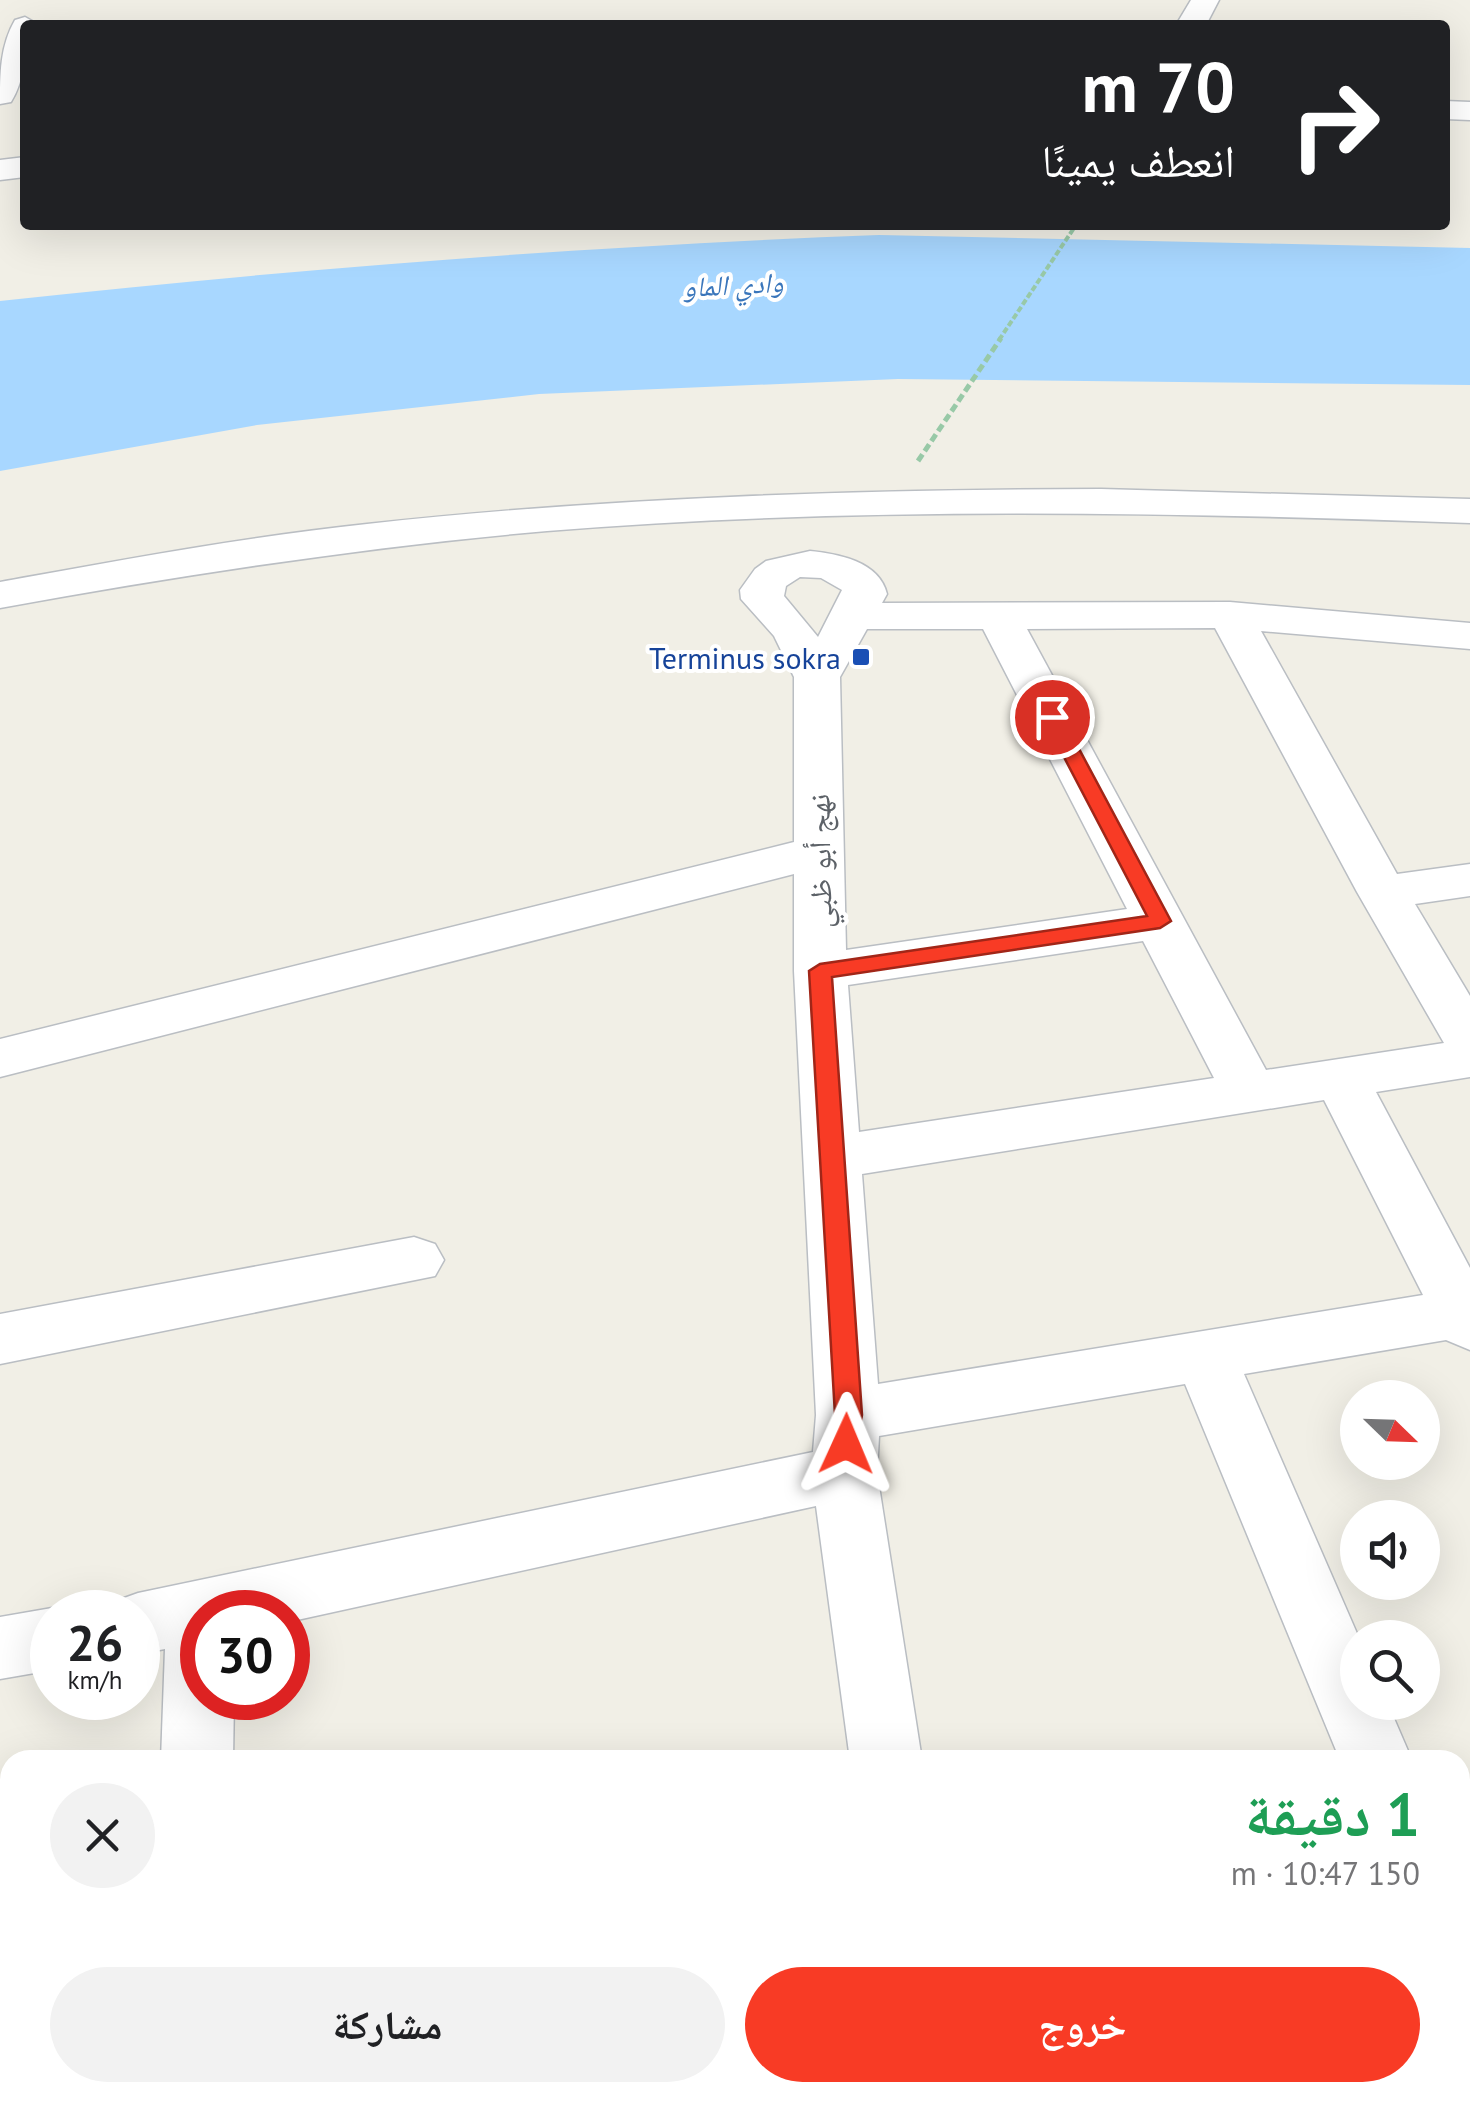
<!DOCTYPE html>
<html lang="ar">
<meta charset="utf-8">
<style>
:root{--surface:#fff;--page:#f2f2f2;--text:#202124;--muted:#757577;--accent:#f83b25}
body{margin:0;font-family:"PT Sans","Noto Naskh Arabic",sans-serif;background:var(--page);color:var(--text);direction:rtl;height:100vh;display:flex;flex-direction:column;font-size:38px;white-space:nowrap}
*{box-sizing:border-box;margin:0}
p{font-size:32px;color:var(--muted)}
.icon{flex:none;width:55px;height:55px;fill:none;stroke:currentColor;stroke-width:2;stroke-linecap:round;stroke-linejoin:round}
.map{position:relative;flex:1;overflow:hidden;direction:ltr}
.side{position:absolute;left:0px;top:1750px;width:1470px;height:352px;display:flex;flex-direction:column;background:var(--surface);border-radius:30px 30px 0 0;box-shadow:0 10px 40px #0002;direction:rtl}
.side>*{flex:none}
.banner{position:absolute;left:20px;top:20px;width:1430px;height:210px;border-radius:10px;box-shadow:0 10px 40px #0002;direction:rtl;background:#202124;color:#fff;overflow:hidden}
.needle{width:65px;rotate:113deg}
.buttons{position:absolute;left:1340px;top:1380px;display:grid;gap:20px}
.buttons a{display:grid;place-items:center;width:100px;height:100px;border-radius:50%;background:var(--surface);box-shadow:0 10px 40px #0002;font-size:50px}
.speed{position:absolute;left:30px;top:1590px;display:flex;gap:20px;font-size:50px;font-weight:700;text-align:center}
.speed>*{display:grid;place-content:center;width:130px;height:130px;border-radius:50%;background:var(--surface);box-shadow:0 10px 40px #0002;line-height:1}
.speed small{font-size:25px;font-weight:400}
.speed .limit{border:15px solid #d22;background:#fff;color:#111}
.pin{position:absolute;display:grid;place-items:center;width:85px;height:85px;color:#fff;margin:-42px;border:5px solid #fff;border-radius:50%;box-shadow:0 2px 10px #0007}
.me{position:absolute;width:110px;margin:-55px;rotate:1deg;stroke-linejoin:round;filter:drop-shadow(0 0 8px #0008)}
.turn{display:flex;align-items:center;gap:35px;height:210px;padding:0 50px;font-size:45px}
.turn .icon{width:130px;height:130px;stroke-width:2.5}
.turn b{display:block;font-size:70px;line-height:85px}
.round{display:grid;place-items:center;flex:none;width:105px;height:105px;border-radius:52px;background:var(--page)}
.headline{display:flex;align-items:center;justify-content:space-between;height:170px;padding:0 50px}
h1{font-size:60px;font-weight:700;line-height:75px;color:#1e9e55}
.primary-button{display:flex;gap:20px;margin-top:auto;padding:20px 50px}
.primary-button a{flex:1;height:115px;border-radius:60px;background:var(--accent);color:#fff;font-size:40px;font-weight:700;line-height:115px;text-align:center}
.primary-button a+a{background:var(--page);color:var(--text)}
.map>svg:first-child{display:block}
</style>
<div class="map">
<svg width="1470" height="2101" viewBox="0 0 1470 2101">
<rect width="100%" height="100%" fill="#f1efe6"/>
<path fill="#a8d7ff" d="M879,235L1470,248V385L898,379L539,394L257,425L0,471V301C293,269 585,246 879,235Z"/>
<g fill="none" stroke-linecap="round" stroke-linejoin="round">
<g stroke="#babec3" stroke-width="3">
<g id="minor">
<path d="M1191,0H1219L1206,25H1176Z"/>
<path d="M25,17L39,25H25C25,52 26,78 11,102L0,104C0,74 0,46 15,20Z"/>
<path d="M1445,101L1470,102V120L1445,119Z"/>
<path d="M25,157V177L0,180V160Z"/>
<path d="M1101,489L1470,499V523C1162,512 854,506 547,531C363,547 182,575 0,608V582C122,560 244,537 367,524C611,497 856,490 1101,489Z"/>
<path d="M810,551C838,554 879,561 887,594L882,603L1230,602L1470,623V649L1261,631L1397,874L1470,864V896L1415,904L1470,996V1077L1376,1092L1470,1268V1350L1446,1340L1244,1374L1359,1638L1358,1702H1387L1412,1760H1340L1185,1384L879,1436L877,1473L922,1760H850L816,1506L288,1622V1612H202V1698H234L233,1760H161L165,1649L138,1654V1612H109L113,1602L138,1593L813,1452L816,1415L794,971V874L0,1077V1039L794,842V677L774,636L741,599L740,590L755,569L766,561ZM800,577L821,578L842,590L818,637L784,596L786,586ZM1215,628L1357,892L1444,1043L1266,1070L1027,629ZM867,629H983L1127,909L846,950L840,677ZM1143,941L1214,1078L859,1132L848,985ZM1324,1100L1423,1295L878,1384L862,1174Z"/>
<path d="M414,1237L435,1244L444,1260L435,1276L0,1364V1314Z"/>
<path d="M52,1608L64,1612H52V1670L0,1679V1617Z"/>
<path d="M1470,1812V1884L1460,1887V1815Z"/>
<path d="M10,1931V2009L0,2012V1934Z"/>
<path d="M1460,2069L1470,2101H1391L1388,2092H1460Z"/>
<rect x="152" y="2092" width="82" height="9"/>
<path d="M915,2092H997L999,2101H917Z"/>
</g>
</g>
<path stroke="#98c9a7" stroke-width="4" stroke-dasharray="6 2.5" stroke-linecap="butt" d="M999,340L1076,225"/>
<path stroke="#98c9a7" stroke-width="5" stroke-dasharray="8 4" stroke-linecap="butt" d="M918,461L1001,338"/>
<use href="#minor" fill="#fff" fill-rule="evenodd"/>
</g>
<path fill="#f83b25" stroke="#a12618" stroke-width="2.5" d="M1052,711L1062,717L1171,921L1160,928L832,977L862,1415L855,1452L846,1455L837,1452L833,1444L835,1415L809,971L820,964L1147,916L1043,717Z"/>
<rect fill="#1a4fb4" stroke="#fff" stroke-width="4" x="851" y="647" width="20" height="20" rx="5"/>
<g text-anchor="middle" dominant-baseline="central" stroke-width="8" stroke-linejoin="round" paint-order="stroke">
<g font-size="28" font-style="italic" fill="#3a76bb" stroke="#fff">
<text transform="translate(733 284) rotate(-3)">وادي الماو</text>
</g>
<g font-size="30" fill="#164399" stroke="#fff" text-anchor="end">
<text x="841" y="657">Terminus sokra</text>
</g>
<g font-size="30" fill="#5d6268" stroke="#fff">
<text transform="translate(819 861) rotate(-91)">نهج أبو ظبي</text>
</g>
</g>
</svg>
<div class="buttons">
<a><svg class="needle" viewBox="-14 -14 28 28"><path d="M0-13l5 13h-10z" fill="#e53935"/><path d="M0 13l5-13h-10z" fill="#757577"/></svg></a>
<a><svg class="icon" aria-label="sound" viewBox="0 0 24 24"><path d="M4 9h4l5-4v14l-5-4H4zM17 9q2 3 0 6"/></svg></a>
<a><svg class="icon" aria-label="search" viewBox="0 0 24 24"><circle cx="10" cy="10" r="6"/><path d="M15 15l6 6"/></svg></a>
</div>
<div class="speed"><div>26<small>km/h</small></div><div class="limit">30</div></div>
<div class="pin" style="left:1052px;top:717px;background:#d93025"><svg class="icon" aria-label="arrive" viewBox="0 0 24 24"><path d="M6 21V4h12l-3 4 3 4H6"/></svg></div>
<svg class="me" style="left:846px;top:1444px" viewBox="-20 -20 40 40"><path d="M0-17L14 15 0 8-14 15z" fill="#f83b25" stroke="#fff" stroke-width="4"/></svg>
<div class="banner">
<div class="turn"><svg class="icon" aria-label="right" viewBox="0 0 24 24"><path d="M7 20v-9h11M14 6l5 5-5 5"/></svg><div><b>70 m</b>انعطف يمينًا</div></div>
</div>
<section class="side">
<div class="headline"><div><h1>1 دقيقة</h1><p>150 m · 10:47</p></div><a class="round"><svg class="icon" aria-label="close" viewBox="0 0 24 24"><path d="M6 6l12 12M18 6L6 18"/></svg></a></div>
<div class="primary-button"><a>خروج</a><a>مشاركة</a></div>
</section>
</div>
